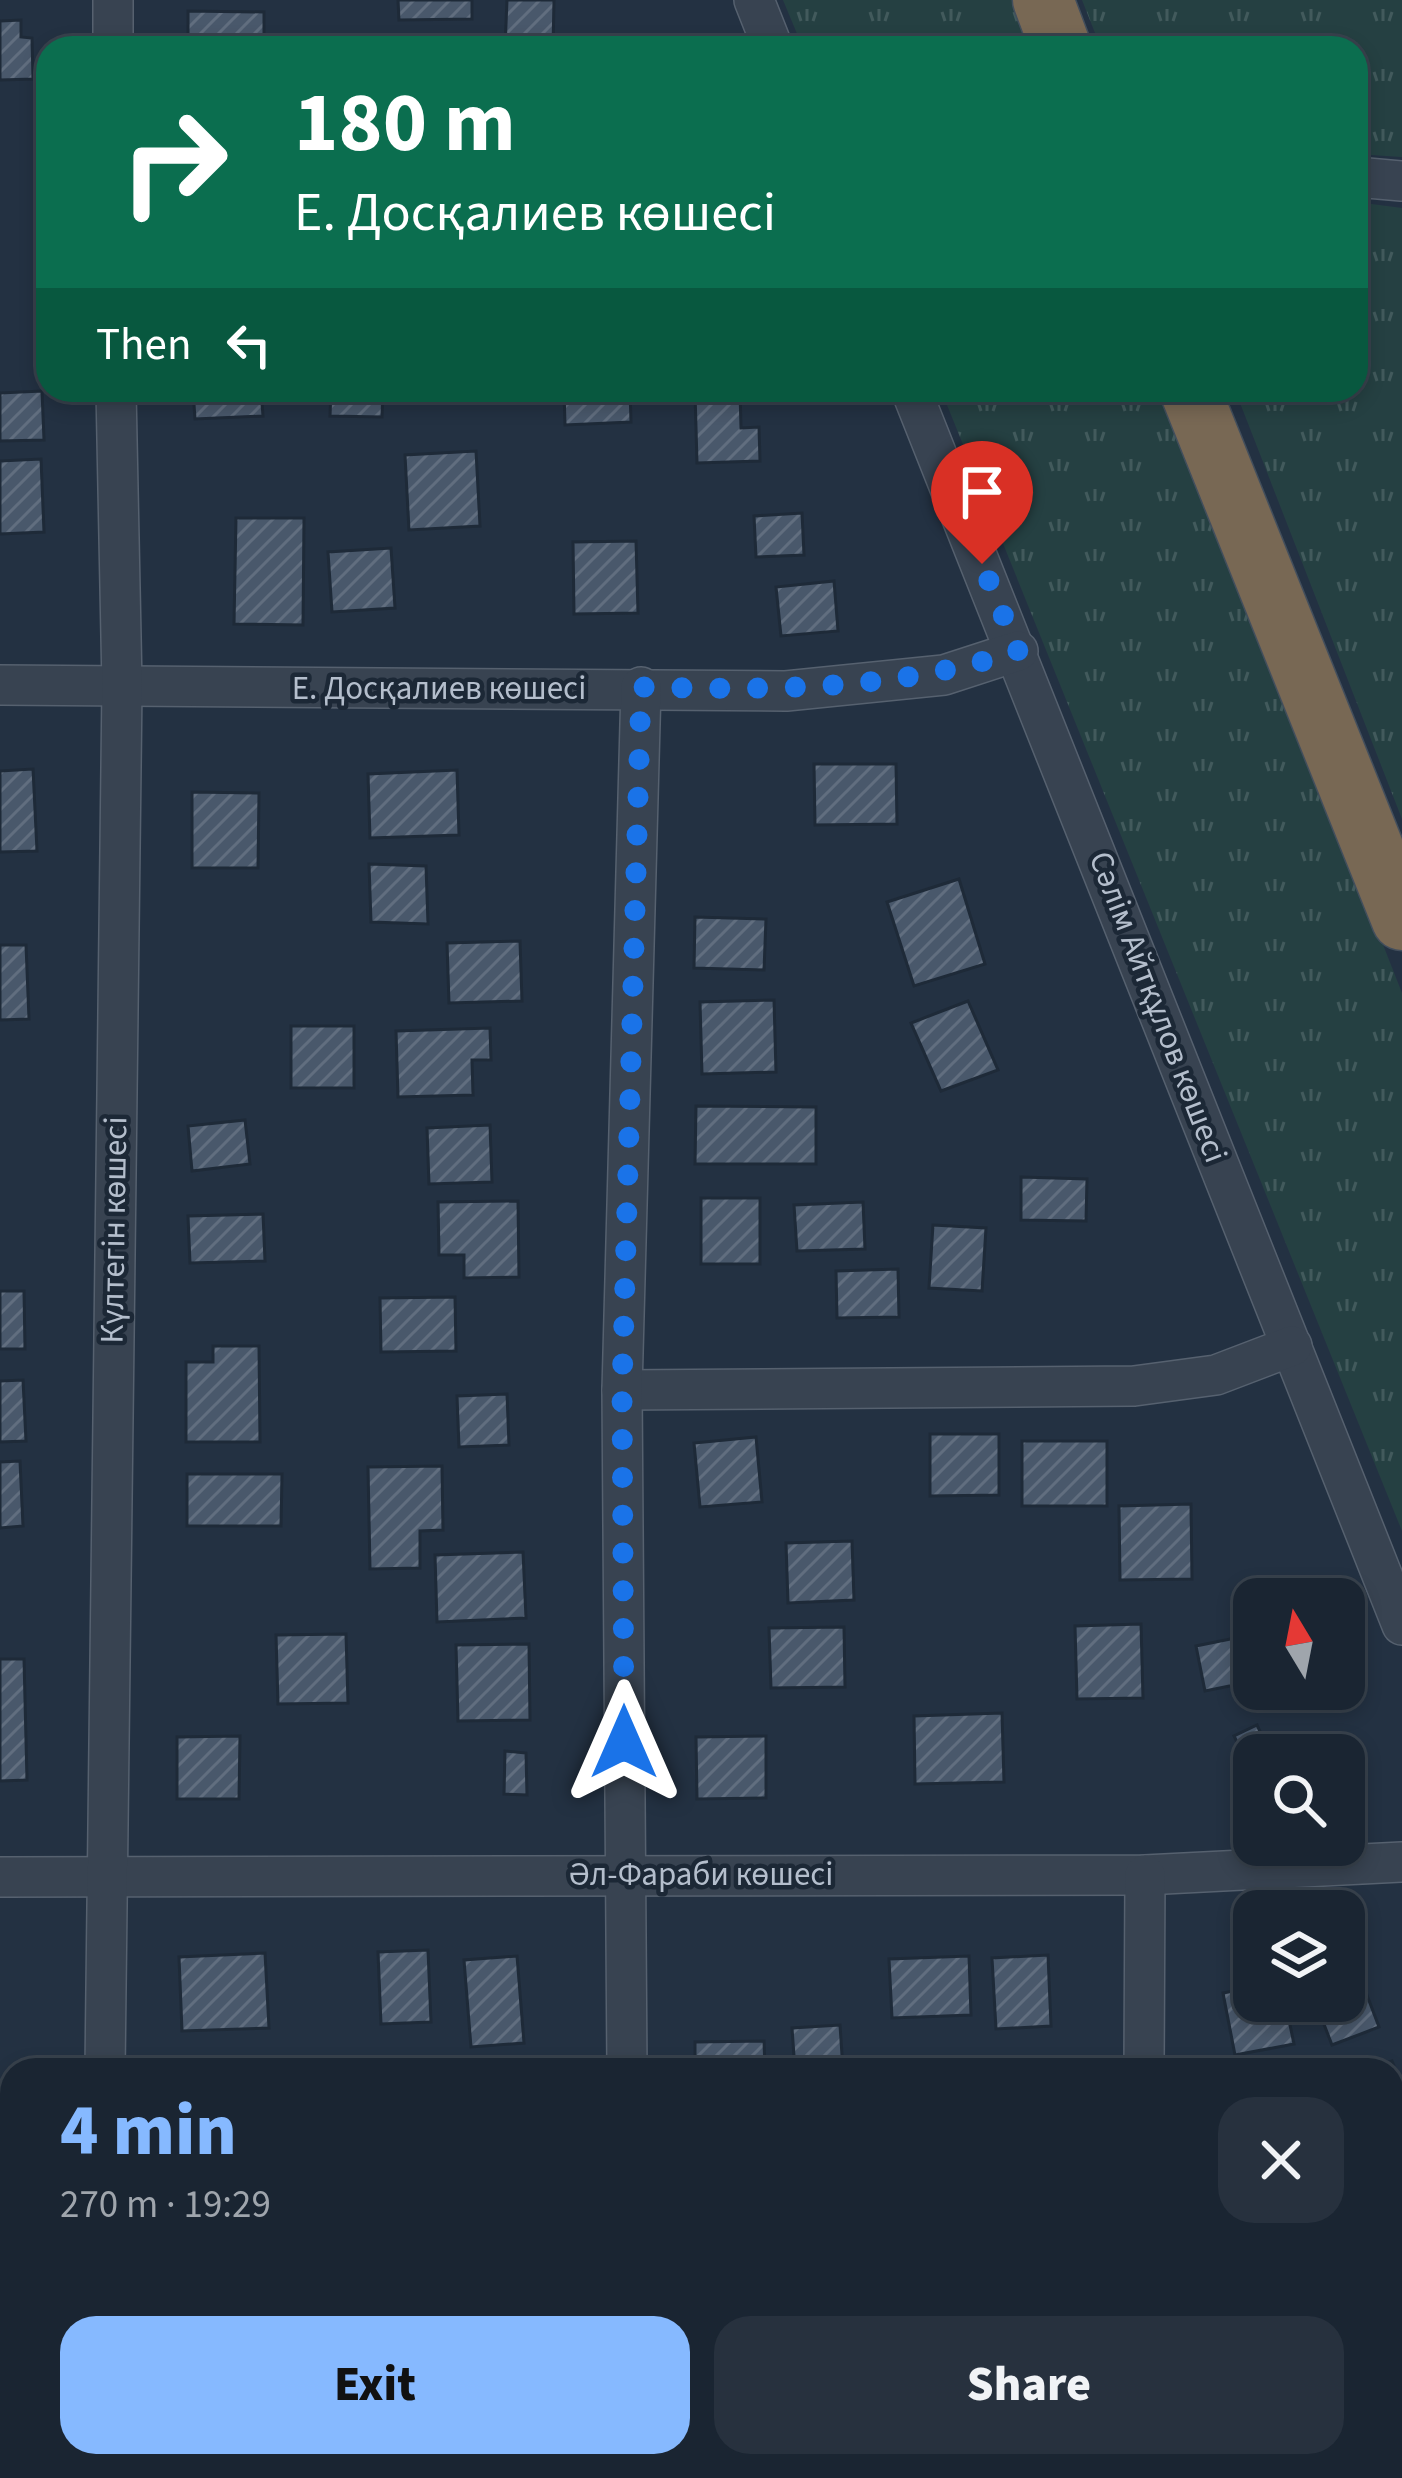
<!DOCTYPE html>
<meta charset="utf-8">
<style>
:root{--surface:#1a2532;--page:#27313e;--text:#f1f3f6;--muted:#9fa5ac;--line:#38424d;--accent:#86b9ff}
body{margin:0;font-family:"Source Sans 3",sans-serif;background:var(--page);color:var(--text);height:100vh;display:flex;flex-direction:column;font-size:45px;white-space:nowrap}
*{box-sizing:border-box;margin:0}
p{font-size:39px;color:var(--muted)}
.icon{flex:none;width:66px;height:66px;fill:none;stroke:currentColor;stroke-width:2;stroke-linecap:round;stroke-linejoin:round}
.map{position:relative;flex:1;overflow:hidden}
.details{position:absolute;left:0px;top:2058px;width:1404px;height:420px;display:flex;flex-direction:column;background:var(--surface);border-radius:36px 36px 0 0;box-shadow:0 6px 18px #0003,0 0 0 3px var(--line)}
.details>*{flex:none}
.top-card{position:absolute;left:36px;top:36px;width:1332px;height:366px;border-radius:36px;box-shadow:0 6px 18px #0003,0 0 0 3px var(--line);background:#0b6e4f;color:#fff;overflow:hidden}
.needle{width:78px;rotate:350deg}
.tools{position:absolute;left:1233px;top:1578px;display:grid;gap:24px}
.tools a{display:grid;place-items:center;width:132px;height:132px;border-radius:24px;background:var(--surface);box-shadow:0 6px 18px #0003,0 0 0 3px var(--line);font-size:60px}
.pin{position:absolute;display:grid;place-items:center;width:102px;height:102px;color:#fff;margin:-123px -51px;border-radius:50% 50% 50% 0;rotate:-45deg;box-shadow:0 0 12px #0007}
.pin .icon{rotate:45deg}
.me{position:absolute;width:132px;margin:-66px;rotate:0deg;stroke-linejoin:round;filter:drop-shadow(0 0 9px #0008)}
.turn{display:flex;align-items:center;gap:42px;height:252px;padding:0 60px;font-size:54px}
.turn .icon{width:156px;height:156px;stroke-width:2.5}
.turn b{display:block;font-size:84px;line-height:102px}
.then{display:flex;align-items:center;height:114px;padding:0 60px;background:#0003;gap:24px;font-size:45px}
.round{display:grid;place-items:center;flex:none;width:126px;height:126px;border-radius:36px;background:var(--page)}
.head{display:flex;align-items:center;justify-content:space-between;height:204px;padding:0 60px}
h1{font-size:72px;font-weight:800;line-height:90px;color:var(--accent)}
.button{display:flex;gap:24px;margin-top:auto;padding:24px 60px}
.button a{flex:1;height:138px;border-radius:36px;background:var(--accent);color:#111;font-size:48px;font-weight:800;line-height:138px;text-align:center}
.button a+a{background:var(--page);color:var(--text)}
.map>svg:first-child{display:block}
</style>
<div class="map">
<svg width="1402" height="2478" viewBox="0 0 1402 2478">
<defs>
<pattern id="grass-tufts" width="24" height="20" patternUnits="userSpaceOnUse" patternTransform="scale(3)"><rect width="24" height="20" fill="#254042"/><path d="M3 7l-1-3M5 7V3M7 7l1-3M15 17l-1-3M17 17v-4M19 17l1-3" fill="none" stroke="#425a5c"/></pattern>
<pattern id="building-hatch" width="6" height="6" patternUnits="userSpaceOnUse" patternTransform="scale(3)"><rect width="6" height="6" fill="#49586b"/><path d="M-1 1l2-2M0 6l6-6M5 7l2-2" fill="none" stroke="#616e7f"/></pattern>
</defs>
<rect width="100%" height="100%" fill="#233142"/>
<g fill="url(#grass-tufts)">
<path d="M783,0H1012L1031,48H803Z"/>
<path d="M1082,0H1402V157L1356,154V48H1101Z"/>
<path d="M1356,202L1402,208V819L1235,390H1356Z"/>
<path d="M941,390H1165L1402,993V1531Z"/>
</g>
<g fill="url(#building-hatch)" stroke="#1e2a38" stroke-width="3">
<path d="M398,0H472V19L399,20Z"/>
<path d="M507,0H554L553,48H505Z"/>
<path d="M188,11L264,12V48H188Z"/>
<path d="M21,20V37L32,38L33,79L0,80V21Z"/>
<path d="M470,45V48H372V46Z"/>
<path d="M193,390H261L263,416L195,419Z"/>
<path d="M331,390H383L382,417L330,416Z"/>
<path d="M405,390H451V399L405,398Z"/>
<path d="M564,390H630L631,422L565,425Z"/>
<path d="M42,391L44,440L0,441V393Z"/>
<path d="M740,391L741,428L759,427L760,461L697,463L695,392Z"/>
<path d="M476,451L480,526L409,530L405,455Z"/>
<path d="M41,459L44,532L0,534V461Z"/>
<path d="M802,513L804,555L756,557L754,516Z"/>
<path d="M236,518H304L303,625L234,624Z"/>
<path d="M636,541L638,613L574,614L573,542Z"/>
<path d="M391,548L395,608L332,612L328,552Z"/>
<path d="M834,581L838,631L781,636L776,587Z"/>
<path d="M814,764H896L897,824L815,825Z"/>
<path d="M33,769L37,851L0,852V771Z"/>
<path d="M457,770L459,835L370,838L368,774Z"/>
<path d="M192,792L259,793L258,868H192Z"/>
<path d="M369,864L426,866L428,924L371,922Z"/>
<path d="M959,879L985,964L914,986L887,902Z"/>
<path d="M695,917L766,919L764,970L694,968Z"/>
<path d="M520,941L522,1001L449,1003L447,943Z"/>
<path d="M0,945H26L29,1019L0,1020Z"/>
<path d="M774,1000L776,1072L702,1074L700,1002Z"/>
<path d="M968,1001L998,1070L941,1091L911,1023Z"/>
<rect x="291" y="1026" width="63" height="62"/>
<path d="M490,1028L491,1060H472L473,1095L398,1097L396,1031Z"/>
<path d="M696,1106L816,1107V1164H695Z"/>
<path d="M245,1120L250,1164L192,1171L188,1126Z"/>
<path d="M490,1125L492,1182L429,1184L427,1128Z"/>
<path d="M1021,1177L1087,1179L1086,1221L1021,1220Z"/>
<rect x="701" y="1198" width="59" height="66"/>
<path d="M518,1201L519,1277L464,1278V1255H439L438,1202Z"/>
<path d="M863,1202L865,1249L797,1251L794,1205Z"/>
<path d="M263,1214L265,1261L190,1263L188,1216Z"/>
<path d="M933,1225L986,1228L982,1291L929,1288Z"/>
<path d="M898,1269L899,1317L837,1318L836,1271Z"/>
<path d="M0,1291H24L25,1349H0Z"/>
<path d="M455,1297L456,1351L381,1352L380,1298Z"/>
<path d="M213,1346H259L260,1442H186V1362H213Z"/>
<path d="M23,1380L26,1441L0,1442V1381Z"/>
<path d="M507,1394L509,1445L459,1447L457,1396Z"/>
<path d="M930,1434H999V1495L930,1496Z"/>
<path d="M756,1437L762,1502L700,1507L694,1443Z"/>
<rect x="1022" y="1441" width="85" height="65"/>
<path d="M20,1461L23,1526L0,1528V1462Z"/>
<path d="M442,1466L443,1530L420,1531V1568L370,1569L368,1467Z"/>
<path d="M187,1474H282L281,1526H187Z"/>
<path d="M1191,1504L1192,1579L1120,1580L1119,1506Z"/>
<path d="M852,1541L854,1600L788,1603L786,1543Z"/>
<path d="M523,1552L526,1618L437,1622L435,1555Z"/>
<path d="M1141,1624L1143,1698L1077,1699L1075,1626Z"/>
<path d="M844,1627L845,1687L771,1688L769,1628Z"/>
<path d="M346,1634L348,1703L278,1704L276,1635Z"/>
<path d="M1245,1636L1254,1681L1205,1691L1196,1646Z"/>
<path d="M529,1644L530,1720L458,1721L456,1645Z"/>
<path d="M0,1659H24L27,1780L0,1781Z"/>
<path d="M1002,1713L1004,1782L915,1784L914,1716Z"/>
<path d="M1257,1725L1271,1755H1254V1776L1234,1736Z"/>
<path d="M240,1736L239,1799H177V1737Z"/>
<path d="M766,1736V1798L697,1799L696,1737Z"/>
<path d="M505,1751L526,1753L527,1795L504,1794Z"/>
<path d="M428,1950L431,2022L381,2024L378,1952Z"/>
<path d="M265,1953L269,2028L182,2031L179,1957Z"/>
<path d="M1048,1955L1051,2026L996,2029L992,1958Z"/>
<path d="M517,1956L524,2043L471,2047L464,1960Z"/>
<path d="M969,1956L971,2015L892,2018L889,1959Z"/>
<path d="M1354,1961L1379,2027L1332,2045L1315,2001H1344V1965Z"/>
<path d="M1254,1987V2001H1285L1294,2044L1235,2055L1223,1993Z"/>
<path d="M840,2025L843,2070H795L792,2028Z"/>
<path d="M764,2041L765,2070H695V2042Z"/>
<path d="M1392,2061L1402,2086V2155L1392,2159V2070H1369Z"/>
<rect x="0" y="2408" width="12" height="38"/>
</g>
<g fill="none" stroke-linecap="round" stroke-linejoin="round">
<g stroke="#56616f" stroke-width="42">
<g id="minor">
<path d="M754,0L773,48"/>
<path d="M113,48V0"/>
<path d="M1356,177L1402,181"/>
<path d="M911,390L1402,1625"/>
<path d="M0,685L786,691L944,675L1018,651"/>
<path d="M622,1390L1134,1386L1216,1375L1292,1346"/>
<path d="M0,1877L1145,1875L1402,1862"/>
<path d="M105,2070L122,686L116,390"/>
<path d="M627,2070L622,1390L641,687"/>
<path d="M1144,2070L1145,1875"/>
<path d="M109,2466V2478"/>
<path d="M632,2466L633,2478"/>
<path d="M1142,2478V2466"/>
</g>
</g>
<g stroke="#424e5c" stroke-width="63">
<g id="highway">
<path d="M1043,0L1061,48"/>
<path d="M1190,390L1402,920"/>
</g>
</g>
<use href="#minor" stroke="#384351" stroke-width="39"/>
<use href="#highway" stroke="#786854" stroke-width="60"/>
</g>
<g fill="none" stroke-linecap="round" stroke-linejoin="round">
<path stroke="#1a73e8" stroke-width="21" stroke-dasharray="0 37.8" d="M624,1742L622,1390L641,687C770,690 895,691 1018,651L982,564"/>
</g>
<g text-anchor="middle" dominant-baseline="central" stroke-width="9" stroke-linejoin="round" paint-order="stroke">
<g font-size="33" fill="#b4becc" stroke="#1c2836">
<text x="439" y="688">Е. Досқалиев көшесі</text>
<text transform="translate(1158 1007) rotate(69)">Сәлім Айтқұлов көшесі</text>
<text transform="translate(114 1230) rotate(-89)">Күлтегін көшесі</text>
<text x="701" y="1874">Әл-Фараби көшесі</text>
</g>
</g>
</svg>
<div class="tools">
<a><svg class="needle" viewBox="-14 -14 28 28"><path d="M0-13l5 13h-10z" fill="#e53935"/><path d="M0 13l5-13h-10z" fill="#9fa5ac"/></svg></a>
<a><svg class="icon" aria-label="search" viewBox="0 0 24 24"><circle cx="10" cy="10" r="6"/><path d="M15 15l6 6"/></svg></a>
<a><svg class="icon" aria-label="layers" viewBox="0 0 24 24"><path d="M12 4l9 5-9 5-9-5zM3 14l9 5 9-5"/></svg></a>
</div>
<div class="pin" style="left:982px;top:564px;background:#d93025"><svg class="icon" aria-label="arrive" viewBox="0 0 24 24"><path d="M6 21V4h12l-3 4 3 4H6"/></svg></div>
<svg class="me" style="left:624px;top:1742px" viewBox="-20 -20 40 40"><path d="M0-17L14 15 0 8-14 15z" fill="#1a73e8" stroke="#fff" stroke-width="4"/></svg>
<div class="top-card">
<div class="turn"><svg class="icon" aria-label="right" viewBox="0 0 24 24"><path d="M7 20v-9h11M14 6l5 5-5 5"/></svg><div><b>180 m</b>Е. Досқалиев көшесі</div></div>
<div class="then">Then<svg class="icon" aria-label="left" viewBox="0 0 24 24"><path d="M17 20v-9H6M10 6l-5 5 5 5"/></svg></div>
</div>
<section class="details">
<div class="head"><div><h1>4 min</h1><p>270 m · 19:29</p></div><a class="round"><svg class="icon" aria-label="close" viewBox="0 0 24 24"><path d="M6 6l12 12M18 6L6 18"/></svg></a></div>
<div class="button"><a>Exit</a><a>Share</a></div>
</section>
</div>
